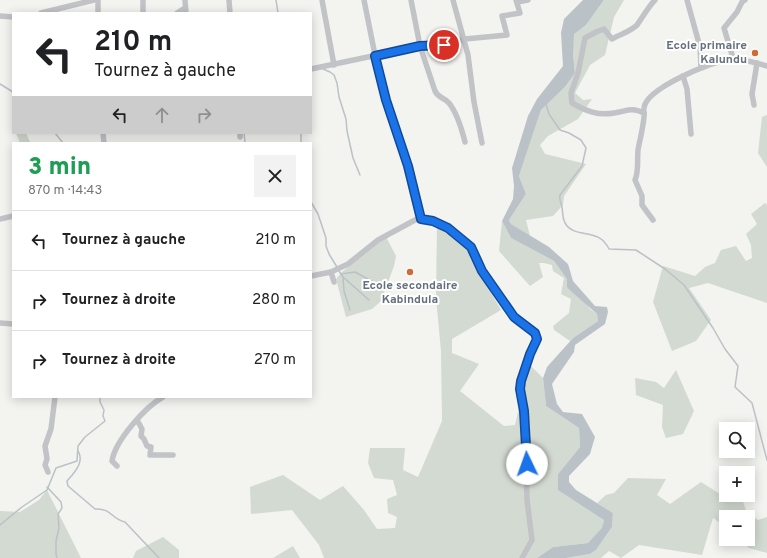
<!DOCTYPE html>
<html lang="fr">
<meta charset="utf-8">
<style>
:root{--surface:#fff;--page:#f2f2f2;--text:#202124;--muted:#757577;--line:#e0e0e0}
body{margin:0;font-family:Overpass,sans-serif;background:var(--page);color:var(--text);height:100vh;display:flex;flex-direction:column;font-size:15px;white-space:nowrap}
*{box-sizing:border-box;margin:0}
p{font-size:13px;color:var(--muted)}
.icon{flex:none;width:22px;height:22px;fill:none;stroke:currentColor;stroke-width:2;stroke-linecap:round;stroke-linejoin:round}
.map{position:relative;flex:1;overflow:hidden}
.panel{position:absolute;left:12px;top:142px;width:300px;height:256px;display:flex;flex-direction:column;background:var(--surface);border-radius:0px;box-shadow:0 2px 10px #0003}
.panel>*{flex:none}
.guide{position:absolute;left:12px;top:12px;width:300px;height:122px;border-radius:0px;box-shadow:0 2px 10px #0003;background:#fff;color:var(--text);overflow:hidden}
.controls{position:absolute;left:719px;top:422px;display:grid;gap:8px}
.controls a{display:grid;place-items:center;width:36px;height:36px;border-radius:0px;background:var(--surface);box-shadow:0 2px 10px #0003;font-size:20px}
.pin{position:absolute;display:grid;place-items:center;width:34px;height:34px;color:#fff;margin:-17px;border:2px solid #fff;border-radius:50%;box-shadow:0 1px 4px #0007}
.me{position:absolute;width:44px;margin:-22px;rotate:357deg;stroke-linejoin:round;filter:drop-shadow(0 0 3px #0008)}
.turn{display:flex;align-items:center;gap:14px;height:84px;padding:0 16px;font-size:18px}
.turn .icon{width:52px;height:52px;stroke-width:2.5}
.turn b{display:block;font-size:28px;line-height:34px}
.lanes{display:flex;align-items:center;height:38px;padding:0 16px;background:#0003;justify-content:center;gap:20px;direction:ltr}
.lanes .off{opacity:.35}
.round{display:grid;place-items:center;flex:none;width:42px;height:42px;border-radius:0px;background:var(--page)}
.head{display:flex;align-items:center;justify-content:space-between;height:68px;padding:0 16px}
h1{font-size:24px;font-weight:800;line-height:30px;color:#1e9e55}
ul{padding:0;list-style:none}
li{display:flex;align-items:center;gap:12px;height:60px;padding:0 16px;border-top:1px solid var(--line)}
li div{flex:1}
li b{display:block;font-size:15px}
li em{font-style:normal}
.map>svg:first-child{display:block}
</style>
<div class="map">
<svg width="767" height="558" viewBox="0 0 767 558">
<rect width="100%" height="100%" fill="#f3f3f0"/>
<g fill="#d3dad1">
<path d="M604,0H624L614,17L605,55L590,65L575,93L583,100L592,99L578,119L548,136L540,145L545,154L586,164L564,196L563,205L553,216L526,220L530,236L511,224L509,220L526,194L519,176L541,110L565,87L575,73L573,54V34L586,25Z"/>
<path d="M767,115V167L758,153L762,117Z"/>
<path d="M16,133H26L30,142L20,143Z"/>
<path d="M765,203L767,205V303L708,283L689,288L711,320L696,341L672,351L653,302L663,266L695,276L705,267L715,263L721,250L736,246L746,261L752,258L751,245L746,234L757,224L751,214Z"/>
<path d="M502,221L511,238L554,261L590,309L597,314L598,321L573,338L570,341L554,330L553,326L569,313L571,299L561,294L564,278L553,271L552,265L544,263H539L543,277L530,286L499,251Z"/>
<path d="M437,225L468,247L484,281L501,310L452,339V353L479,364L460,391L504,426L515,425L529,364L543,378L546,406L579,428L580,447L558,474L596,514L604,520L603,528L588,543L553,547L537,558H324L319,545L292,510L251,514L250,487L283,475L320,500L343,486L364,510L377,529L395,528L397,517L388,513L387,499L397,495L393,480L374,478L368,463L370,448H405L403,470L418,477L442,421L441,351L436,298Z"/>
<path d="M385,235L396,256L394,266L381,301L372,309L346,317L336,279L342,272Z"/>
<path d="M676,370L694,411L683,434L666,438L662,427L663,405L636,395L635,378L656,382L664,388Z"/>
<path d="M628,478L666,479L657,495L670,504L701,482L720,494L741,496L747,513L758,520L767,517V553L749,548L740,539H748V517H726V527L713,518L702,555L639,545L621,558L609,551L601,558H566L590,554L596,550L612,527L613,513L597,503L606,495L614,493Z"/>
<path d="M47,490L81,558H0V511L20,512L39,500Z"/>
<path d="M163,537L179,550V558H133L136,551Z"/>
<path d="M293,546L300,558H273Z"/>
</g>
<path fill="#bbc2c7" d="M583,0H604L586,25L574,34L573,54L575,73L565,87L541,110L519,176L526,194L509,220L511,224L549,247L568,264L573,281L595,306L607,307L608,312L605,324L575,345L574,352L552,384L557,404L563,412L582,414L595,437L590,454L569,476V482L576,490L613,513L612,527L596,550L590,554L566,558H537L553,547L588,543L602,528L604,520L558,490V474L580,447L579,428L546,406L543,378L547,367L573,338L598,321L597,314L573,293L567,287V279L554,261L511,238L502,221L513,199L514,186L512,168L528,116L537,99L563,66L561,33L564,19Z"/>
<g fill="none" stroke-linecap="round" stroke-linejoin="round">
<g stroke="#bbc2c7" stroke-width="1.5">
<path d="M276,0L278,13"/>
<path d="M323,69L330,72L334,75L337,83L339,97L346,119L347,131L353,158L360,175"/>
<path d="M0,84L13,92"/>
<path d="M546,104L549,114L560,130L569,133L581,140L586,148L582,166L560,195C559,200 561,202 562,207C563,213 562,217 565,223C575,240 598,226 609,249L636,250L665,269L684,285L713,328L725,349L738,366L735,387L752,403L767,460"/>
<path d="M55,133L63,143"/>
<path d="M244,133L245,143"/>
<path d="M301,133V143"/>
<path d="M311,202L318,214L326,238V246L329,254L337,267"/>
<path d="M339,271L343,277L369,300"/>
<path d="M341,274L355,272L377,284L380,288"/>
<path d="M343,277L344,291L350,310"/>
<path d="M78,451C85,462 74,473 67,481L68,486L95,509C112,508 111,519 125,522L159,558"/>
<path d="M47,487L61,502L62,508L58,514L59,528L56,541V554L57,558"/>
<path d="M0,525L22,507L47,490L56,468L77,461L78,446L85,437L105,421L103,416L104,410L100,402V397"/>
</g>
<g stroke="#c1c3c7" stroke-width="5.5">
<path d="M98,0V13"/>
<path d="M143,0V13"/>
<path d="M185,0L186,13"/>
<path d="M229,0L230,13"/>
<path d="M322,0L334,65"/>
<path d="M364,0L378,70L386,100L408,166L421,219"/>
<path d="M411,0L420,46L435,91C439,99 444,97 449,103C457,113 462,130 465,142"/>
<path d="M453,0L468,55L474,102L482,143"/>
<path d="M687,0L700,47L701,67"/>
<path d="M517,2L528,0"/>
<path d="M41,13L94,0"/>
<path d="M177,13L185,8"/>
<path d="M0,16L13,17"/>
<path d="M733,58L724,28L737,12L742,2L745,0"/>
<path d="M311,69L420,46L444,45L465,39L507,35L502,16L520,13L516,0"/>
<path d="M683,76L687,89L691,134"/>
<path d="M754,105L752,94L757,63"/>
<path d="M644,113C630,107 628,111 614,113C598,116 586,111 572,103L571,93L578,73L585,38L596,32L604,29L612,39C620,34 630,32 637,25C643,17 648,7 655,0"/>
<path d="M103,133L104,143"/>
<path d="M240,133V137"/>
<path d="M0,219L13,216"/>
<path d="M653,220L642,205V196L635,180C639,171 637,160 638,150C640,139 643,128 644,117C645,114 643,111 644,108C646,88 713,61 731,59C741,58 757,63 767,66"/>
<path d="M331,272L334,282"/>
<path d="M311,276L331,272L348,264L378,240L415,220L427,219L433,221L448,228L471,247L482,271L514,317L535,333L537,339L530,354L521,381L520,389L524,411L527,500L532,540L522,558"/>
<path d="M0,323L13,324"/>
<path d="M137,420L142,429L141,436L144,439L147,446L151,447L150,455H173"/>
<path d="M117,466L112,461C115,441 145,407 163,397"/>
<path d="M48,472L45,465L47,459L45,446L51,429L55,397"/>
</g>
</g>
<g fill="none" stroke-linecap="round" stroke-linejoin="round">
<g stroke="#114b97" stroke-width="10">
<path id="route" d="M444,45L420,46L375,56L386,100L408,166L421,219L433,221L448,228L471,247L482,271L514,317L535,333L537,339L530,354L521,381L520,389L524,411L527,464"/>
</g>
<use href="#route" stroke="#1a73e8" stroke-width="7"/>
</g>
<g fill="#d06b33" stroke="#fff" stroke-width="1.5">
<circle cx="755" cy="53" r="4"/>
<circle cx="410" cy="272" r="4"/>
</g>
<g text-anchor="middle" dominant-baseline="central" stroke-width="4" stroke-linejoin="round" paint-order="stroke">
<g font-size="12" font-weight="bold" fill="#65707e" stroke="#fff" text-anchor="end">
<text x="747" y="46">Ecole primaire<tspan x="747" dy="14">Kalundu</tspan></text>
<text x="410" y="286" text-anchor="middle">Ecole secondaire<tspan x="410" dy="14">Kabindula</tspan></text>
</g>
</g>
</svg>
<div class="controls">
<a><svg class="icon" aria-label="search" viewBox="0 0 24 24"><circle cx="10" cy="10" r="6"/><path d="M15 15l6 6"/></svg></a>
<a>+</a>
<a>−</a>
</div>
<div class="pin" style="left:444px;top:45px;background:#d93025"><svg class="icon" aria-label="arrive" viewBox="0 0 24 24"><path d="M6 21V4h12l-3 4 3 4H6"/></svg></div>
<svg class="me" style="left:527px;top:464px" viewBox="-20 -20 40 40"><circle r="19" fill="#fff"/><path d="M0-13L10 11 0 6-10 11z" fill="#1a73e8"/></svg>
<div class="guide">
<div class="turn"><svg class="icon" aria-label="left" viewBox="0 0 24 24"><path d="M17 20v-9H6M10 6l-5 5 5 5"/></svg><div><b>210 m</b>Tournez à gauche</div></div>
<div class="lanes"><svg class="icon" aria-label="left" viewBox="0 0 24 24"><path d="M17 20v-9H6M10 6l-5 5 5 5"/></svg><svg class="icon off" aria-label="ahead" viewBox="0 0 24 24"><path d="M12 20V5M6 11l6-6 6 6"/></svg><svg class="icon off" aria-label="right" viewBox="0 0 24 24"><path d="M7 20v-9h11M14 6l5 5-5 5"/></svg></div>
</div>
<section class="panel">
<div class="head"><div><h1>3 min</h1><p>870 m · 14:43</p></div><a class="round"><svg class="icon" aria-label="close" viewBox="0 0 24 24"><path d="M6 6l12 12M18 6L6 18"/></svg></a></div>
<ul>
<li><svg class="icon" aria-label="left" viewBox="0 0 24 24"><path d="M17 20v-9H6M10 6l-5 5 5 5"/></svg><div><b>Tournez à gauche</b></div><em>210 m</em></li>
<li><svg class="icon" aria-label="right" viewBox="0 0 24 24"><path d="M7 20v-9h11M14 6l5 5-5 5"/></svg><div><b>Tournez à droite</b></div><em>280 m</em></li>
<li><svg class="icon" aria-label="right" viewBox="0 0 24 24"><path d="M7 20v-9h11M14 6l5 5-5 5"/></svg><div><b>Tournez à droite</b></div><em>270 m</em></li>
</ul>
</section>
</div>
